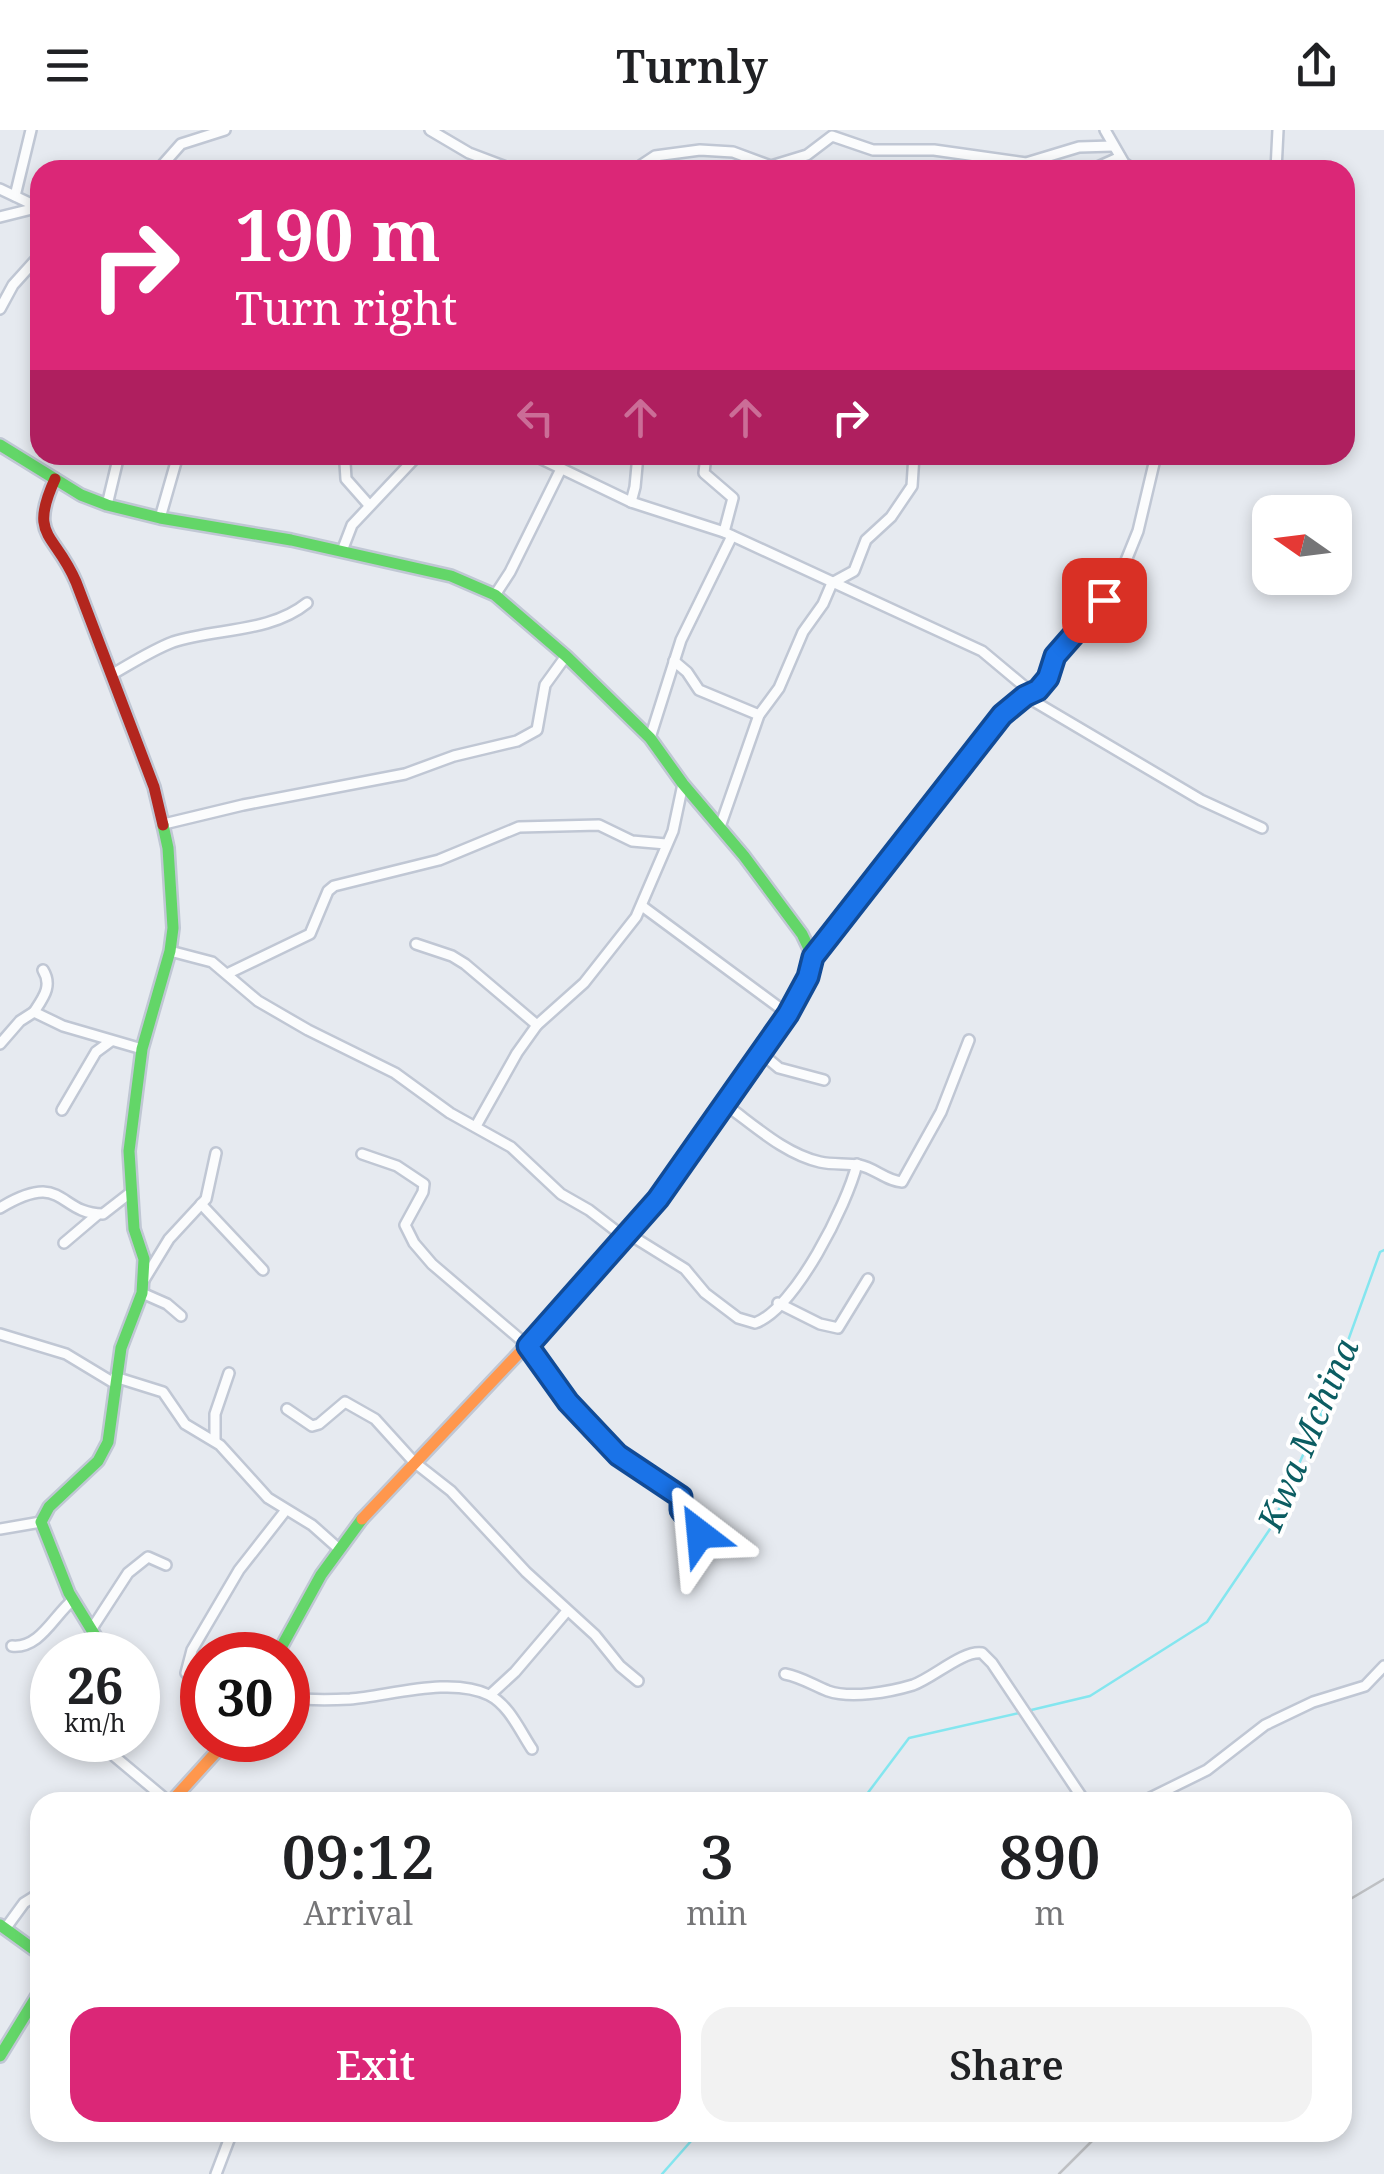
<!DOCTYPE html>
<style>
:root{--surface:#fff;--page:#f2f2f2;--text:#202124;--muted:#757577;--accent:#db2777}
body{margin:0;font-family:"Noto Serif",serif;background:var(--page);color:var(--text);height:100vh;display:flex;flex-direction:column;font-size:38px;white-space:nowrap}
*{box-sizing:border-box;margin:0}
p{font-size:32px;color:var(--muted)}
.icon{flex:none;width:55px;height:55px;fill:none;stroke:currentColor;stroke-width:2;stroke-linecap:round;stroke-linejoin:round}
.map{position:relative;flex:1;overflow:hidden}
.panel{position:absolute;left:30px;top:1662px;width:1322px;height:350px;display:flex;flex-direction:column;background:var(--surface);border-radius:30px;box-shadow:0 5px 15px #0003}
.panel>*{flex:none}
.guide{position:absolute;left:30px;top:30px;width:1325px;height:305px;border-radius:30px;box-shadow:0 5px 15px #0003;background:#db2777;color:#fff;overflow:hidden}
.needle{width:65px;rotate:284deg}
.fabs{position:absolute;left:1252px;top:365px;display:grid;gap:20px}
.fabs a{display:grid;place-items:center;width:100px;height:100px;border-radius:20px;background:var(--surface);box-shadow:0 5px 15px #0003;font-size:50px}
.speed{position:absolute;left:30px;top:1502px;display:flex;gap:20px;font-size:50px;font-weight:700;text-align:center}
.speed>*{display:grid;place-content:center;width:130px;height:130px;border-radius:50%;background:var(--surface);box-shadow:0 5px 15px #0003;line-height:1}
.speed small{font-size:25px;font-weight:400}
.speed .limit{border:15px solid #d22;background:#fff;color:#111}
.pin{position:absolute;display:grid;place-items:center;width:85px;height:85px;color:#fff;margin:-42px;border-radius:20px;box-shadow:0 5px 15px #0006}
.me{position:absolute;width:110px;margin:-55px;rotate:331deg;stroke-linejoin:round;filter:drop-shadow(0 0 8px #0008)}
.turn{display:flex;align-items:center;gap:35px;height:210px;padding:0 40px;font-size:45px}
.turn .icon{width:130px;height:130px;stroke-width:2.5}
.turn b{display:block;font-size:70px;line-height:85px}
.lanes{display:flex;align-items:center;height:95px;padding:0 40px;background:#0003;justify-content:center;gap:50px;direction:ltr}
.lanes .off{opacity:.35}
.eta{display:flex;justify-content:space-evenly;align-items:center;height:170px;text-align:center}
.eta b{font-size:60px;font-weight:600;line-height:70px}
.primary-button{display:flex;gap:20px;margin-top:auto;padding:20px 40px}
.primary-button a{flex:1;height:115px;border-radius:30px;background:var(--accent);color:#fff;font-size:40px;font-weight:600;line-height:115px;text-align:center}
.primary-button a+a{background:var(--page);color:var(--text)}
header{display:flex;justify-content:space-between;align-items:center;height:130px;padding:0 40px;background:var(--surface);font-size:45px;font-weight:600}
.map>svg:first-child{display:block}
</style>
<header><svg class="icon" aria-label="menu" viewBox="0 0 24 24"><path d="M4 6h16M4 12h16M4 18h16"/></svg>Turnly<svg class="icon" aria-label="share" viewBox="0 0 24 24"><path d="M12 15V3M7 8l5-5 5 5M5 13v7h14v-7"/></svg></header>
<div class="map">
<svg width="1384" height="2044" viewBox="0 0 1384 2044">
<rect width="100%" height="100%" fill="#e6eaf0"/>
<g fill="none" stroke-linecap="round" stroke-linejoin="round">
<g stroke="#84e6ef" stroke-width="2.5">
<path d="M1027,1581L1090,1566L1207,1492L1270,1399L1323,1280L1380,1122L1384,1120"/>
<path d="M861,1672L909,1608L1019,1583"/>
<path d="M662,2044L699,2002"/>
</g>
<g stroke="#c0c7d4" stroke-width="14">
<g id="street">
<path d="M430,0L469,23L514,40"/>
<path d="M1105,0L1124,33L1134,40"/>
<path d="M158,40L181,14L225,0"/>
<path d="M634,40L655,26L700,20L733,22L771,36L807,25L832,6L873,20H934L1026,33L1079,17L1113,16"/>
<path d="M1091,40L1120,27"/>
<path d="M1276,40L1278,0"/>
<path d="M0,59L40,78"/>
<path d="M15,66L31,0"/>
<path d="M0,87L36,78"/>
<path d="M0,179L13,155L40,125"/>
<path d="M533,325L631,372L724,402L982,521L1031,562"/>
<path d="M706,325L704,343L733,368L724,402"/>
<path d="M345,333L346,349L369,375"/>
<path d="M631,372L635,357L638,325"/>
<path d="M107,375L119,325"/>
<path d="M160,388L178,325"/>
<path d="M342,421L352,395L418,325"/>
<path d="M495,465L510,442L560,341"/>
<path d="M674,531L687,542L699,560L759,585"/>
<path d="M111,545C132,533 152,520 173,512C216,498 270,503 307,473"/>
<path d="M1025,566L1201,670L1262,698"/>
<path d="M650,608L681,510L732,406"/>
<path d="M164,694L243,675L405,644L454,626L517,611L537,600L545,555L566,526"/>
<path d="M721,694L759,585L779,558L803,502L823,474L832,453L854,441L866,410L891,387L912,356L914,325"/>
<path d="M642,776L788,884"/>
<path d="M416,814L452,826L465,834L537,895"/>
<path d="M170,821L212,832L258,871L308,900L395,943L450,983L511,1017L561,1064L589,1080L624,1107"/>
<path d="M813,827L1002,585L1043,554L1055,526L1104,469L1123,438L1138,401L1156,325"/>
<path d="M229,843L310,804L328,761L334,756L439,730L519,697L599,695L632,711L666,714"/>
<path d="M34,882C43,868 53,856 43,840"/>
<path d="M0,914L20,891L34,882L63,896L142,919"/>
<path d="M761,923L779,938L824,950"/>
<path d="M726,975C755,996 785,1024 820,1032C833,1035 846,1033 859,1035C875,1038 886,1051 902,1052L941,982L969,910"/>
<path d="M62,980L96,922L111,911"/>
<path d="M476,996L517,923L537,895L584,853L636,787L673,701L683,654"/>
<path d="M362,1024L397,1036L424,1054L423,1062L405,1095L414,1113L432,1134L528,1216L568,1272L618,1325L681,1367V1380L700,1404L698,1437"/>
<path d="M201,1074L263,1140"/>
<path d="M0,1078C65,1039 57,1084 103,1084L130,1063"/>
<path d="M627,1103L685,1139L705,1163L738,1188L755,1193C795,1179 847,1075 857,1034"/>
<path d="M64,1113L97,1085"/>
<path d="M144,1150L169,1109L206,1069L216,1023"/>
<path d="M142,1163L167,1174L181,1186"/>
<path d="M778,1173L820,1194L838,1198L868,1149"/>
<path d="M0,1204L66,1224L114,1253"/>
<path d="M115,1247L163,1262L185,1294L220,1315L268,1368L312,1395L339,1419"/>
<path d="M287,1279L312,1296L319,1294L345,1272L375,1289L414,1332L451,1361L526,1442L595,1505L620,1536L638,1551"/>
<path d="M215,1311V1284L229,1243"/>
<path d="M0,1399L41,1392"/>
<path d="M91,1500L128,1443L148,1427L166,1435"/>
<path d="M12,1516C40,1519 54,1485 73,1470"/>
<path d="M785,1544C801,1547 813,1555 828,1561C851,1569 890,1562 913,1555C933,1548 963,1520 982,1523L992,1533L1085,1672"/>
<path d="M202,1550L186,1543L192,1520L239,1440L286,1380"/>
<path d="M490,1565L515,1542L567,1481"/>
<path d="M288,1568C308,1570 329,1570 350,1569C389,1566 451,1546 489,1565C509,1575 520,1601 532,1619"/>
<path d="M95,1610L169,1672"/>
<path d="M1142,1672L1207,1640L1265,1595L1313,1572L1365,1556L1384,1536"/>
<path d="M5,1799L24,1773L40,1763"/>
<path d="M216,2044L232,2002"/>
</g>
</g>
<g stroke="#c0c7d4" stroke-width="16">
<g id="fast">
<path d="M0,315L81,365L107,375L160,388L291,410L451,446L495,465L566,526L650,608L683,654L744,726L802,804L813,827C797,875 768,914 739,955C710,998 679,1040 646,1081"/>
<path d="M107,1525L69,1463L41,1392L49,1377L98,1331L108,1312L121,1218L142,1163L144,1129L134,1099L129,1021L142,919L170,821L173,798L168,718L163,695"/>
<path d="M277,1525L321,1445L362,1389"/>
<path d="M0,1795L40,1824"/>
<path d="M0,1926L40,1861"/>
</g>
</g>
<g stroke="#c0c7d4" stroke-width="16">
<g id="slow">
<path d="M362,1389L556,1184L646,1081"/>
<path d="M171,1672L227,1610"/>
</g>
</g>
<g stroke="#c0c7d4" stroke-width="16">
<path id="jam" d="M55,349C28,408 55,402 76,452L154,657L163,695"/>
</g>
<use href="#street" stroke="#fbfcfd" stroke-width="9"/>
<use href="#fast" stroke="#63d668" stroke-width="11"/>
<use href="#slow" stroke="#ff974d" stroke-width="11"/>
<use href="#jam" stroke="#b3261e" stroke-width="11"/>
<g stroke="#bec0c3" stroke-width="2.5">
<path d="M1342,1774L1384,1749"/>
<path d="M1059,2044L1101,2002"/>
</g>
</g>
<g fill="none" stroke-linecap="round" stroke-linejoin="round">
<g stroke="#114b97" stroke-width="25">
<path id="route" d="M700,1404L681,1380V1367L618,1325L568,1272L528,1216L658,1069L788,884L808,847L813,827L1002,585L1025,566L1038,560L1048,548L1055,526L1104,470"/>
</g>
<use href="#route" stroke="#1a73e8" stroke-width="18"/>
</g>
<g text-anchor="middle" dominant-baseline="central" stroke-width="8" stroke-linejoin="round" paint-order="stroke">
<g font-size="35" font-style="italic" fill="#0b5d62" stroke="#fff">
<text transform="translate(1307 1304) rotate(-67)">Kwa Mchina</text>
</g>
</g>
</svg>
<div class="fabs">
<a><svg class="needle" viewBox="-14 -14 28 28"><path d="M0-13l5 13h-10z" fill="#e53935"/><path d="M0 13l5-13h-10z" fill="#757577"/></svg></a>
</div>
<div class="speed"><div>26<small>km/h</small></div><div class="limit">30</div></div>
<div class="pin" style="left:1104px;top:470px;background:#d93025"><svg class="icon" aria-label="arrive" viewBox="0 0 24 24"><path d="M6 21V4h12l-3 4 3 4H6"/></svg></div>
<svg class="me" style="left:700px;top:1404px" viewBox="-20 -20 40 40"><path d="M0-17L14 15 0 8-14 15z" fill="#1a73e8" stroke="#fff" stroke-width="4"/></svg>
<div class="guide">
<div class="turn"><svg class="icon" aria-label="right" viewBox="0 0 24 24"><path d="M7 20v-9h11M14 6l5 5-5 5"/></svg><div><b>190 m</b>Turn right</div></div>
<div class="lanes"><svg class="icon off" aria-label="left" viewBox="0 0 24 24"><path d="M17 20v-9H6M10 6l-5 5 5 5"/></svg><svg class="icon off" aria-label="ahead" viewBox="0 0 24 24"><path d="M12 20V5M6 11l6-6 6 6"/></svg><svg class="icon off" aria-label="ahead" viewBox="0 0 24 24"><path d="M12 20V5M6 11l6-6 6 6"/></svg><svg class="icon" aria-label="right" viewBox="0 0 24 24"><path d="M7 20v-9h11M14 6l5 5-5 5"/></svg></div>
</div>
<section class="panel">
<div class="eta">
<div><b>09:12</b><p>Arrival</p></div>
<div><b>3</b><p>min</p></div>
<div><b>890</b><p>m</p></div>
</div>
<div class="primary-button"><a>Exit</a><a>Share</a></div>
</section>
</div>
